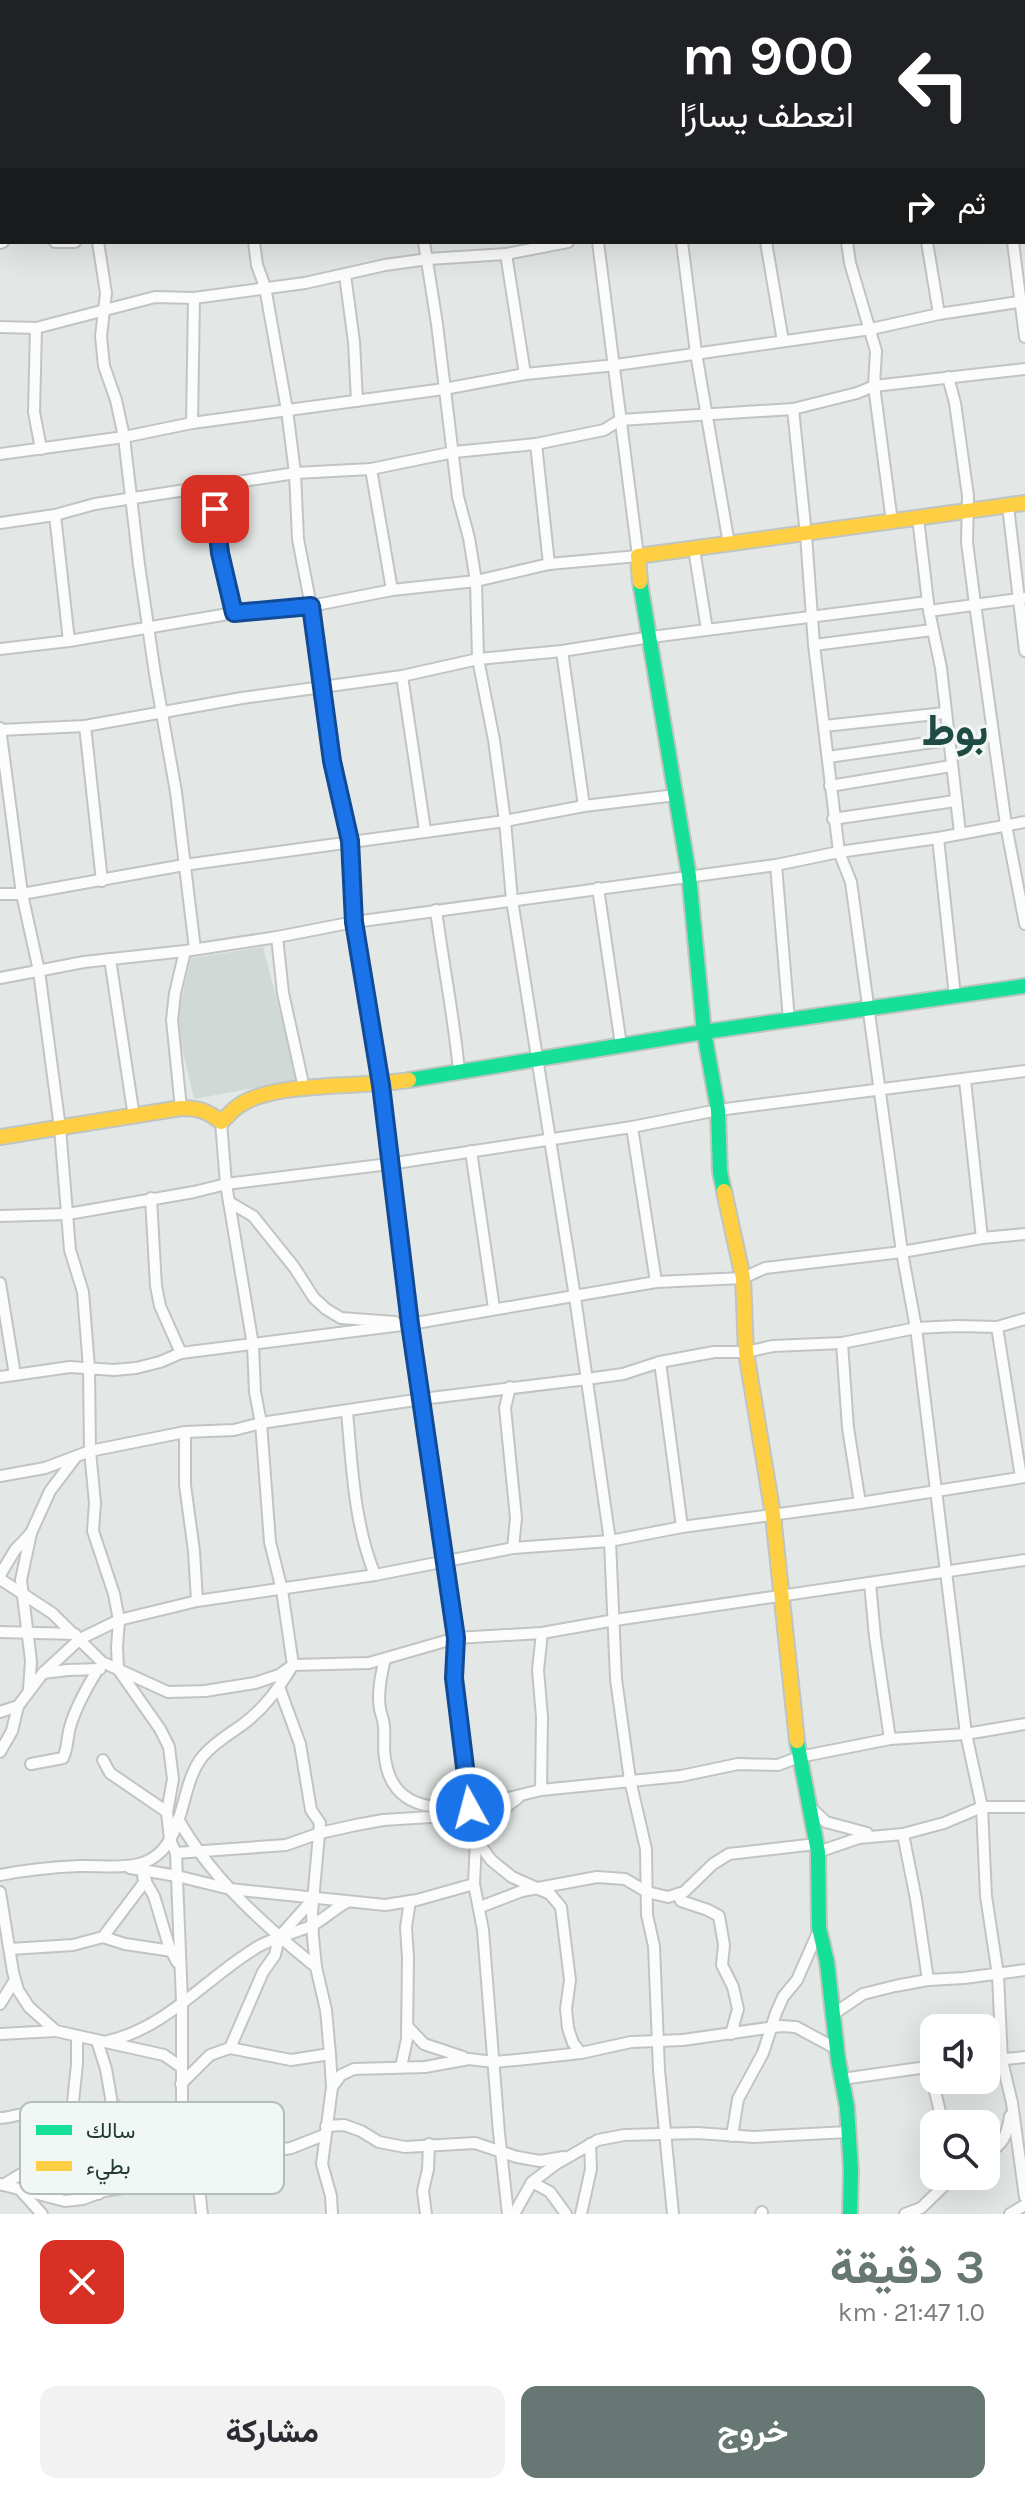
<!DOCTYPE html>
<html lang="ar">
<meta charset="utf-8">
<style>
:root{--surface:#fff;--page:#f2f2f3;--text:#2b2b33;--muted:#7c7c81;--accent:#667774}
body{margin:0;font-family:Karla,Vazirmatn,sans-serif;background:var(--page);color:var(--text);direction:rtl;height:100vh;display:flex;flex-direction:column;font-size:30px;white-space:nowrap}
*{box-sizing:border-box;margin:0}
p{font-size:26px;color:var(--muted)}
.icon{flex:none;width:44px;height:44px;fill:none;stroke:currentColor;stroke-width:2;stroke-linecap:round;stroke-linejoin:round}
.map{position:relative;height:2214px;overflow:hidden;direction:ltr}
.drawer{display:flex;flex-direction:column;background:var(--surface);flex:1}
.drawer>*{flex:none}
.top-card{position:absolute;left:0px;top:0px;width:1026px;height:244px;box-shadow:0 8px 32px #0002;direction:rtl;background:#202124;color:#fff;overflow:hidden}
.fabs{position:absolute;left:920px;top:2014px;display:grid;gap:16px}
.fabs a{display:grid;place-items:center;width:80px;height:80px;border-radius:16px;background:var(--surface);box-shadow:0 8px 32px #0002;font-size:40px}
.pin{position:absolute;display:grid;place-items:center;width:68px;height:68px;color:#fff;margin:-34px;border-radius:16px;box-shadow:0 4px 12px #0006}
.me{position:absolute;width:88px;margin:-44px;rotate:353deg;stroke-linejoin:round;filter:drop-shadow(0 0 6px #0008)}
.turn{display:flex;align-items:center;gap:28px;height:168px;padding:0 40px;font-size:36px}
.turn .icon{width:104px;height:104px;stroke-width:2.5}
.turn b{display:block;font-size:56px;line-height:68px}
.then{display:flex;align-items:center;height:76px;padding:0 40px;background:#0003;gap:16px;font-size:30px}
.round{display:grid;place-items:center;flex:none;width:84px;height:84px;border-radius:16px;background:var(--page)}
.summary{display:flex;align-items:center;justify-content:space-between;height:136px;padding:0 40px}
h1{font-size:48px;font-weight:700;line-height:60px;color:var(--accent)}
.action{display:flex;gap:16px;margin-top:auto;padding:16px 40px}
.action a{flex:1;height:92px;border-radius:16px;background:var(--accent);color:#fff;font-size:32px;font-weight:700;line-height:92px;text-align:center}
.action a+a{background:var(--page);color:var(--text)}
.map>svg:first-child{display:block}
</style>
<div class="map">
<svg width="1025" height="2214" viewBox="0 0 1025 2214">
<rect width="100%" height="100%" fill="#e3e8e6"/>
<path fill="#d1d9d6" d="M263,947L298,1080L194,1099L176,1022L191,958Z"/>
<g fill="none" stroke-linecap="round" stroke-linejoin="round">
<path stroke="#a6c9d4" stroke-width="3" d="M884,0L889,2"/>
<g stroke="#c0c5c3" stroke-width="14">
<g id="street">
<path d="M228,0L229,2"/>
<path d="M391,0V2"/>
<path d="M559,0V2"/>
<path d="M651,0V2"/>
<path d="M731,0V2"/>
<path d="M819,0V2"/>
<path d="M865,0L866,2"/>
<path d="M899,0L902,2"/>
<path d="M67,2V0"/>
<path d="M521,2L534,0"/>
<path d="M1024,50H1025"/>
<path d="M0,76H2"/>
<path d="M0,155L2,169"/>
<path d="M55,242H75"/>
<path d="M98,242L106,293L101,336L104,366L116,400L124,437L139,565L155,674L176,792L195,949"/>
<path d="M254,242L257,265L265,287L287,410L295,473L298,539L311,606L332,761L350,841L354,922L381,1085L410,1324L456,1638L454,1678L470,1808L476,1839L474,1884L483,1930L499,2133L508,2214"/>
<path d="M424,242L437,324L458,497L469,538L476,581L478,659L494,740L505,821L512,900L575,1297L610,1541L616,1679L630,1780L646,1849L647,1915L654,1946L659,2070L673,2214"/>
<path d="M682,242L696,353L729,544"/>
<path d="M766,242L783,341"/>
<path d="M847,242L850,263L876,351L874,386L892,522"/>
<path d="M927,242L939,314"/>
<path d="M1013,242L1025,337"/>
<path d="M0,243L3,242"/>
<path d="M506,254L525,374"/>
<path d="M345,275L354,342L357,401"/>
<path d="M0,327L36,328L155,297L194,298L305,283L385,265L428,259L506,254L568,242"/>
<path d="M36,328L34,412L41,449"/>
<path d="M948,377L955,403L968,496L967,542L975,604L1006,825L1025,924"/>
<path d="M192,423L194,298"/>
<path d="M536,444L549,564"/>
<path d="M0,454L124,437L192,423L444,389L525,374L616,365L871,329L939,314L1025,301"/>
<path d="M371,469L392,590"/>
<path d="M213,487L220,553L234,613"/>
<path d="M1008,506L1025,651"/>
<path d="M55,515L69,641"/>
<path d="M918,518L929,611L941,668L960,833"/>
<path d="M0,523L55,515L95,504L295,473L371,469L454,452L536,444L604,430L620,420L793,409L857,393L874,386L1025,369"/>
<path d="M694,549L707,630"/>
<path d="M929,611L1025,598"/>
<path d="M814,645L932,630"/>
<path d="M0,649L69,641L234,613L311,606L392,590L476,581L549,564L638,556L598,242"/>
<path d="M562,651L584,806"/>
<path d="M402,676L425,830"/>
<path d="M85,726L102,881"/>
<path d="M824,726L945,713"/>
<path d="M0,728L22,894L39,971L60,1128L70,1250L83,1292L89,1368L90,1451L95,1503L93,1531L114,1594L119,1620L117,1647L118,1669L160,1729L169,1747L173,1779L167,1812L170,1840L176,1853L182,2002V2113L196,2163L202,2214"/>
<path d="M0,730L85,726L242,698L402,676L478,659L562,651L651,637L928,602"/>
<path d="M828,757L948,740"/>
<path d="M830,786L951,766"/>
<path d="M833,819L955,801"/>
<path d="M1025,822L938,838L839,852L851,882L902,1252L916,1328L966,1734L982,1807L986,1896L998,1975L1002,2061L1012,2103L1025,2197"/>
<path d="M938,838L955,996"/>
<path d="M776,865L789,1020"/>
<path d="M598,888L621,1045"/>
<path d="M0,894H22L184,865L505,821L584,806L676,795"/>
<path d="M436,910C443,964 454,1017 459,1071"/>
<path d="M277,937L283,993L304,1088"/>
<path d="M110,959L134,1117"/>
<path d="M0,978L84,962L185,951L277,937L354,922L776,865L839,852L814,645L806,535L793,409"/>
<path d="M965,1080L982,1238"/>
<path d="M181,1108L172,1020L175,993L185,951"/>
<path d="M632,1127L656,1282"/>
<path d="M471,1151L494,1308"/>
<path d="M151,1198L156,1286L160,1306L181,1353"/>
<path d="M229,1202L253,1216L294,1267L314,1298L326,1309L341,1318L395,1322"/>
<path d="M0,1216L68,1214L194,1192L226,1184L389,1164L632,1127L718,1110L1025,1071"/>
<path d="M0,1283L15,1375"/>
<path d="M997,1327L1021,1477"/>
<path d="M842,1343L848,1428L860,1503"/>
<path d="M660,1362L682,1527"/>
<path d="M0,1377L70,1367L114,1370L136,1368L160,1362L181,1353L410,1324L656,1282L743,1278L765,1268L902,1252L982,1238L1025,1234"/>
<path d="M510,1387L505,1408L516,1518L513,1548"/>
<path d="M347,1412C352,1466 354,1524 375,1575"/>
<path d="M185,1432V1485L194,1551L197,1601"/>
<path d="M0,1476L45,1468L90,1451L185,1432L234,1430L261,1423L422,1399L587,1379L623,1374L660,1362L714,1352H746L773,1346L842,1343L916,1328L958,1326L997,1327L1025,1319"/>
<path d="M0,1575L15,1550L31,1533L50,1491L75,1458"/>
<path d="M0,1579L52,1613L102,1662L168,1692L205,1691L255,1683L279,1675L293,1665L369,1663L456,1638L542,1633L615,1620L1025,1560"/>
<path d="M870,1583L875,1637L890,1739"/>
<path d="M0,1632L75,1634"/>
<path d="M385,1659C381,1675 377,1693 380,1709C381,1715 384,1720 384,1727C385,1737 383,1748 385,1758C390,1797 416,1808 452,1808"/>
<path d="M43,1673L68,1670L100,1669"/>
<path d="M279,1687L300,1744L311,1810L320,1823L312,1912L313,1937L316,1967L326,2010L330,2054L332,2087L322,2164L331,2196L332,2214"/>
<path d="M29,1689L31,1661L21,1580L31,1533"/>
<path d="M0,1712L18,1706"/>
<path d="M0,1752L12,1731L18,1706L43,1673L80,1639L119,1620L197,1601L375,1575L513,1548L610,1541L682,1527L860,1503L1025,1477"/>
<path d="M103,1760L110,1773L167,1812"/>
<path d="M31,1764L63,1758C68,1748 67,1737 70,1727C76,1706 87,1687 98,1669"/>
<path d="M541,1790L542,1717L538,1670L542,1633"/>
<path d="M518,1798L486,1822L476,1839L491,1860L512,1877L550,1894L561,1907L570,1980L566,2009L568,2028L573,2043L581,2053"/>
<path d="M809,1806L826,1822L867,1833"/>
<path d="M178,1819C212,1879 264,1925 316,1967"/>
<path d="M903,1834L916,1899L928,1980"/>
<path d="M818,1852L859,1838L903,1834L944,1823L982,1807H1025"/>
<path d="M176,1853L286,1845L320,1833L356,1825L383,1820L431,1817L541,1790L681,1776L738,1764L778,1765L799,1757L890,1739L966,1734L1025,1724"/>
<path d="M130,1868L177,1876L230,1889L385,1905L417,1900L474,1884"/>
<path d="M0,1875C26,1870 53,1867 80,1866C112,1865 149,1875 169,1841C185,1816 184,1779 203,1756C215,1742 228,1735 242,1725C264,1709 279,1688 293,1665L282,1590L270,1542L261,1423L255,1392L253,1345L226,1184L221,1122"/>
<path d="M143,1877L154,1896L169,1946L177,1962"/>
<path d="M0,1892L13,1972L18,1990L29,2007L56,2031L164,2055L181,2067"/>
<path d="M678,1894L681,1901L708,1910L719,1916L724,1945L722,1965L733,1987L738,2009L731,2034"/>
<path d="M480,1907L522,1891L597,1877L625,1879L647,1892L668,1897L684,1892L713,1864L729,1854L816,1844"/>
<path d="M103,1937L125,1944L172,1951"/>
<path d="M10,1949L73,1945L103,1937L146,1880"/>
<path d="M0,2004L15,1980"/>
<path d="M832,2015L863,1994L895,1986L928,1980L964,1978L1025,1970"/>
<path d="M407,2026L424,2044L463,2057"/>
<path d="M0,2034L56,2031"/>
<path d="M97,2041L106,2069L112,2104L148,2121"/>
<path d="M108,2041C167,2028 208,1976 259,1946C276,1937 294,1933 311,1926C322,1921 335,1908 347,1902"/>
<path d="M230,2048L263,1972L275,1955L279,1937L314,1898"/>
<path d="M986,2061L1025,2057"/>
<path d="M401,2067L407,2039L408,1958L406,1927L410,1901"/>
<path d="M929,2067L943,2124"/>
<path d="M842,2079L934,2066"/>
<path d="M181,2084L210,2055L230,2048L291,2060L330,2054"/>
<path d="M332,2087L341,2075L354,2069L425,2067L469,2059L494,2062L526,2059L581,2053L631,2042L683,2040L781,2026L796,2027L837,2049"/>
<path d="M0,2118C9,2118 17,2114 26,2114C43,2113 54,2119 72,2113"/>
<path d="M71,2121L95,2179L98,2194"/>
<path d="M326,2126L344,2125L361,2131L379,2142L405,2147L475,2143L517,2157L540,2161L564,2157"/>
<path d="M732,2136L738,2099L763,2053L776,2013L783,1997L797,1980L819,1930"/>
<path d="M986,2154C1003,2145 1007,2136 1010,2116"/>
<path d="M196,2163L291,2148L324,2135"/>
<path d="M532,2182L550,2192L566,2214"/>
<path d="M0,2184L65,2201L83,2199L104,2191L198,2176"/>
<path d="M3,2185L31,2168L58,2141L71,2121L77,2064V2037"/>
<path d="M130,2187C134,2141 128,2119 182,2113"/>
<path d="M22,2192L42,2214"/>
<path d="M426,2214L423,2191L428,2169L429,2144"/>
<path d="M514,2214L532,2182L556,2164L598,2140L624,2135L697,2133L754,2137L848,2132"/>
<path d="M581,2214L591,2169L590,2144"/>
<path d="M761,2214L762,2212"/>
<path d="M905,2214L921,2208L954,2176"/>
<path d="M1010,2214L1025,2205"/>
</g>
</g>
<g stroke="#bfc5c3" stroke-width="18">
<g id="fast">
<path d="M640,582L689,876L704,1032L718,1110L720,1172L724,1191"/>
<path d="M409,1080L704,1032L1025,986"/>
<path d="M797,1741L818,1852L819,1928L827,1962L838,2059L847,2107L851,2170L850,2214"/>
</g>
</g>
<g stroke="#bfc5c3" stroke-width="18">
<g id="slow">
<path d="M640,582L638,556L1025,503"/>
<path d="M0,1137L181,1108C198,1108 208,1111 221,1122C227,1117 233,1109 240,1105C275,1081 364,1088 409,1080"/>
<path d="M724,1191L743,1278L746,1352L773,1515L797,1741"/>
</g>
</g>
<use href="#street" stroke="#fbfcfb" stroke-width="10"/>
<use href="#fast" stroke="#16e098" stroke-width="14"/>
<use href="#slow" stroke="#ffcf43" stroke-width="14"/>
</g>
<g fill="none" stroke-linecap="round" stroke-linejoin="round">
<g stroke="#114b97" stroke-width="20">
<path id="route" d="M215,509L220,553L234,613L311,606L332,761L350,841L354,922L381,1085L410,1324L456,1638L454,1678L470,1808"/>
</g>
<use href="#route" stroke="#1a73e8" stroke-width="14"/>
</g>
<g text-anchor="middle" dominant-baseline="central" stroke-width="6" stroke-linejoin="round" paint-order="stroke">
<g font-size="44" font-weight="bold" fill="#204a44" stroke="#f1f7f5">
<text x="955" y="730">بوط</text>
</g>
</g>
<rect x="20" y="2102" width="264" height="92" rx="12" fill="#f1f7f5" stroke="#b3bebc" stroke-width="2"/>
<rect x="36" y="2125" width="36" height="10" fill="#16e098"/>
<rect x="36" y="2161" width="36" height="10" fill="#ffcf43"/>
<g font-size="22" fill="#223a36">
<text x="86" y="2138">سالك</text>
<text x="86" y="2174">بطيء</text>
</g>
</svg>
<div class="fabs">
<a><svg class="icon" aria-label="sound" viewBox="0 0 24 24"><path d="M4 9h4l5-4v14l-5-4H4zM17 9q2 3 0 6"/></svg></a>
<a><svg class="icon" aria-label="search" viewBox="0 0 24 24"><circle cx="10" cy="10" r="6"/><path d="M15 15l6 6"/></svg></a>
</div>
<div class="pin" style="left:215px;top:509px;background:#d93025"><svg class="icon" aria-label="arrive" viewBox="0 0 24 24"><path d="M6 21V4h12l-3 4 3 4H6"/></svg></div>
<svg class="me" style="left:470px;top:1808px" viewBox="-20 -20 40 40"><circle r="17" fill="#1a73e8" stroke="#fff" stroke-width="3"/><path d="M0-11L8 9 0 5-8 9z" fill="#fff"/></svg>
<div class="top-card">
<div class="turn"><svg class="icon" aria-label="left" viewBox="0 0 24 24"><path d="M17 20v-9H6M10 6l-5 5 5 5"/></svg><div><b>900 m</b>انعطف يسارًا</div></div>
<div class="then">ثم<svg class="icon" aria-label="right" viewBox="0 0 24 24"><path d="M7 20v-9h11M14 6l5 5-5 5"/></svg></div>
</div>
</div>
<section class="drawer">
<div class="summary"><div><h1>3 دقيقة</h1><p>1.0 km · 21:47</p></div><a class="round" style="background:#d93025;color:#fff"><svg class="icon" aria-label="close" viewBox="0 0 24 24"><path d="M6 6l12 12M18 6L6 18"/></svg></a></div>
<div class="action"><a>خروج</a><a>مشاركة</a></div>
</section>
